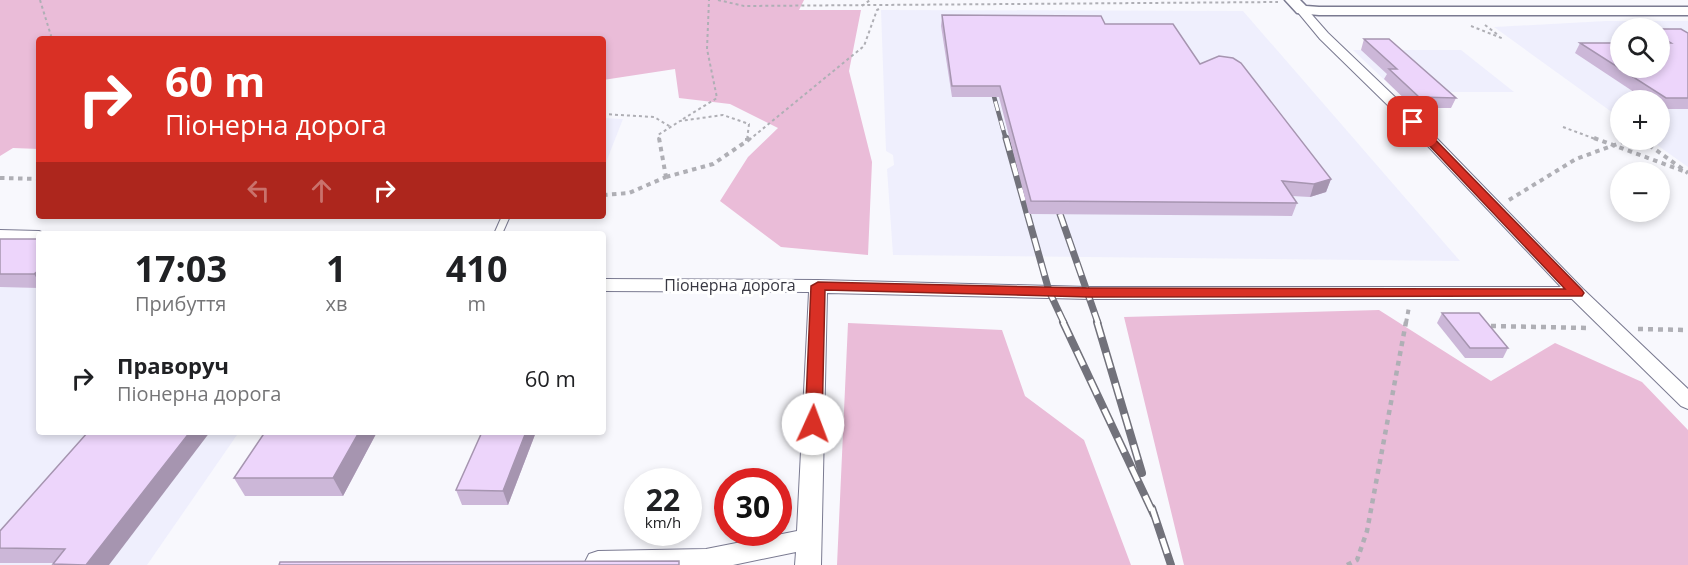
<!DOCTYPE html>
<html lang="uk">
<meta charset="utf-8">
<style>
:root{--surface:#fff;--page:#f2f2f2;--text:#202124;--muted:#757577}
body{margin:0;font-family:"Open Sans",sans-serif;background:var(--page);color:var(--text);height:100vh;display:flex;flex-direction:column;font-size:22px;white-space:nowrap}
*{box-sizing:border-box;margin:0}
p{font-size:20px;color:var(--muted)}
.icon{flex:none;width:33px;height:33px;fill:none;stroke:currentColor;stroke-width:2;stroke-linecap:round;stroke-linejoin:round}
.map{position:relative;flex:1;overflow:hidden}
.sheet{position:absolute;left:36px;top:231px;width:570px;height:204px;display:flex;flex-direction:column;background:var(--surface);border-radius:6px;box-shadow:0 3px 9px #0003}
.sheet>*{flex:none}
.hud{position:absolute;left:36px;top:36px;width:570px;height:183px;border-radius:6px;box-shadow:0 3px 9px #0003;background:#d93025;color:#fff;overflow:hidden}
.fabs{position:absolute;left:1610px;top:18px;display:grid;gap:12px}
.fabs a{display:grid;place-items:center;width:60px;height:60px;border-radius:50%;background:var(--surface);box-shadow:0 3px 9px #0003;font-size:30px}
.speed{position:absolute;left:624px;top:468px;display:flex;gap:12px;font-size:30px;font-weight:700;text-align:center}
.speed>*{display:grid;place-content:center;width:78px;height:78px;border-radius:50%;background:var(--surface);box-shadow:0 3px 9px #0003;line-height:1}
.speed small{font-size:15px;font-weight:400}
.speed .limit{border:9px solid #d22;background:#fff;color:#111}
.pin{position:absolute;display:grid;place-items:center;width:51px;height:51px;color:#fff;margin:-26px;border-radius:12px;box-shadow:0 3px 9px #0006}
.me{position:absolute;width:66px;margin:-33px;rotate:2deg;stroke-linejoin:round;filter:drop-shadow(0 0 4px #0008)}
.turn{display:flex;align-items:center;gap:21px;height:126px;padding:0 30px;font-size:27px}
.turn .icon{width:78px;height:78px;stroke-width:2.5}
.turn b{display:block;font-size:42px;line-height:51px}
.lanes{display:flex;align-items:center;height:57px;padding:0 30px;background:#0003;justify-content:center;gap:30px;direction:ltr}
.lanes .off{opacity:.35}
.eta{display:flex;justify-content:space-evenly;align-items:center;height:102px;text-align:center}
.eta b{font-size:36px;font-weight:700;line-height:42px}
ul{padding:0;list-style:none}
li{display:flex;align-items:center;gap:18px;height:90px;padding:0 30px}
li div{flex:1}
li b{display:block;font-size:22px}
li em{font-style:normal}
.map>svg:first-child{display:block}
</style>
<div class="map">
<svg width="1688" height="565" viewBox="0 0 1688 565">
<rect width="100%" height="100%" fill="#f8f8fd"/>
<g fill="#efeffd" fill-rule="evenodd">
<path d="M881,10L1243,11L1460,261L893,255L887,169L894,165L893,155L886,151Z"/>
<path d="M1606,21H1688V167L1650,140H1659V100H1620V118L1494,27ZM1620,28H1659V68H1620Z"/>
<path d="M1353,50H1461L1514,92H1435L1451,108H1414Z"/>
<path d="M603,118L623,119L603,170Z"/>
<path d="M0,252H39V432H239L147,565H0Z"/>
</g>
<g fill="#eabcd8">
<path d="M0,0H804L799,10H861L849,71L872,162L868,255L781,247L720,201L748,157L778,128L730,104L679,98L675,69L603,80V39H39V149L13,148L0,156Z"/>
<path d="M1379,310L1491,381L1555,343L1642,382L1688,430V565H1184L1124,317Z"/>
<path d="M848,323L1002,330L1025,396L1084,440L1131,565H837Z"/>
</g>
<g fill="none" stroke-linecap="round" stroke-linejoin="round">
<g stroke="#7a7a91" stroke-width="2">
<path id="service" d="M502,216H510L502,234H494Z"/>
</g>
<g stroke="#7a7a91" stroke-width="2">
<g id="minor">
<path d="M1302,7L1306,8L1328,33L1418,119L1583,289L1688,389V409L1681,406L1572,299H1089L827,293L821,565H795L796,552L733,565H587L585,562L589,554L598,551L706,549L797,531L809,292L603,291V279L818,280L1089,287H1561L1408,125L1320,39L1296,10Z"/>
<path d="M0,230L39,231L46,234H39V241L0,240Z"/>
</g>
</g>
<g stroke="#7a7a91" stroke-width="3">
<path id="tertiary" d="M1285,0H1300L1306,6L1319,7H1688V15H1319L1297,13Z"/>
</g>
<g stroke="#afafb5" stroke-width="2" stroke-dasharray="3 3" stroke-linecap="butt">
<path d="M40,0L52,39"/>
<path d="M718,0L744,6L1278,2"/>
<path d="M862,6L870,0"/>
<path d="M1485,25L1498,35"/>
<path d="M1471,26L1504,39"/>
<path d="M603,114L654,117L671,127"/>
<path d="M683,119L717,98L707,49L709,0"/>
<path d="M1563,127L1598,140"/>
<path d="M659,140L658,135L680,121L723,115L749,124L747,140"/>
<path d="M749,140L864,46L877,10L881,8"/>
</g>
<g stroke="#afafb5" stroke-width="4" stroke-dasharray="4.5 4.5" stroke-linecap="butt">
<path d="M659,138L666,177"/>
<path d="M1594,138L1686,172"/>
<path d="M1642,140L1688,173"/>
<path d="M747,141L750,138"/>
<path d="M666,177L713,164L747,141V138"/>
<path d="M0,178L39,179"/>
<path d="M603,195L629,193L666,177"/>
<path d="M1509,200L1576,159L1628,140"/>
<path d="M1406,323L1409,307"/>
</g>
<g stroke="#afafb5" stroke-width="4.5" stroke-dasharray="5 5" stroke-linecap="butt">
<path d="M1491,326L1589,328"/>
<path d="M1638,329L1688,330"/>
<path d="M1347,565L1357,560L1367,531L1406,322"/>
</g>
<use href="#service" fill="#fff" fill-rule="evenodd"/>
<use href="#minor" fill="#fff" fill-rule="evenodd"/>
<use href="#tertiary" fill="#fff" fill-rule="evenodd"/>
<g stroke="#72727b" stroke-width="4.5">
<path id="rail-far2" d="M990,82L1006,140"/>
</g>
<g stroke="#72727b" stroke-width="7">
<g id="rail-far1">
<path d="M1006,138L1049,291L1064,323"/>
<path d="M1060,214L1098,323"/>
</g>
</g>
<g stroke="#72727b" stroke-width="8">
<g id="rail">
<path d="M1063,322L1154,515"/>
<path d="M1097,322L1142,473"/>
<path d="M1152,508L1171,565"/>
</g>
</g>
<use href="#rail-far2" stroke="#fff" stroke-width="3" stroke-dasharray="10" stroke-linecap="butt"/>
<use href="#rail-far1" stroke="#fff" stroke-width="4.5" stroke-dasharray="13" stroke-linecap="butt"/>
<use href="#rail" stroke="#fff" stroke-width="5" stroke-dasharray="16" stroke-linecap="butt"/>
</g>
<g fill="#ccb7d8">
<path d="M942,15L1105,24L1200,64L1331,179L1326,192L1310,197L1292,196L1297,203L1292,216L1029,214L999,97H952L941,26Z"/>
<path d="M1659,29L1688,33V109H1659V100H1646L1575,53L1580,43L1659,68Z"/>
<path d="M1364,39L1456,98L1451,108H1414L1384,79L1387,74L1361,50Z"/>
<path d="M0,239H39V288L0,287Z"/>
<path d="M1442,313L1508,348L1503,358H1465L1437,323Z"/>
<path d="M88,432L109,565H54V563H0V531Z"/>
<path d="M377,432L343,496H245L234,478Z"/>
<path d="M536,432L508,505H462L456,490Z"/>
</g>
<g fill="#a695b0">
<path d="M1331,179L1326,192L1310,197L1314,184Z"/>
<path d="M39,270V282L34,274Z"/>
<path d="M190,432H210L109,565H86Z"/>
<path d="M359,432H377L343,496L333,478Z"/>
<path d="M526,432H536L508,505L503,491Z"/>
</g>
<g fill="#edd5fb" stroke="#a695b0" stroke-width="1.5">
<path d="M942,15L1101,16L1105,24H1173L1200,64L1219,56L1233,58L1241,63L1331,179L1314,184L1282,181L1297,203L1031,201L1000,86H952Z"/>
<path d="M1659,29H1681L1688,33V98H1666L1580,43H1620V68H1659V43H1671L1659,36Z"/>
<path d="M1364,39H1389L1456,98L1419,97L1389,69H1397Z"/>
<path d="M0,239H39V270L34,274H0Z"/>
<path d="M1442,313H1479L1508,348H1470Z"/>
<path d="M88,432H190L86,565L53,564L65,549L0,548V531Z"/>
<path d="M265,432H359L333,478H234Z"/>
<path d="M482,432H526L503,491L456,490Z"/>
<path d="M679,561V565H279L280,562Z"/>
</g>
<path fill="#d93025" stroke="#8d1f18" stroke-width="1.5" d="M1413,119L1416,120L1582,290L1584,293L1582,296L1089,297L825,290L822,424L819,428H808L805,424L811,286L818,282L1089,288L1565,289L1409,124V120Z"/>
<g text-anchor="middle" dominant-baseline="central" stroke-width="6" stroke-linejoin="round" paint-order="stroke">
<g font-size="16" fill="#383842" stroke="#fff">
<text x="730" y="285">Піонерна дорога</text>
</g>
</g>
</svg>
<div class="fabs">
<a><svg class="icon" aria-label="search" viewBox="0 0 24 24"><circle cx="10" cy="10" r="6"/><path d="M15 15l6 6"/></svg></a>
<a>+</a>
<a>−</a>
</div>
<div class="speed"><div>22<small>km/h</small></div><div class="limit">30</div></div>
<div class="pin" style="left:1413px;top:122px;background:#d93025"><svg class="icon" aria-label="arrive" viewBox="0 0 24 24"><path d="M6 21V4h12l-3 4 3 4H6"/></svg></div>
<svg class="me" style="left:813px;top:424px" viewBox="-20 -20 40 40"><circle r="19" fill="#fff"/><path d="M0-13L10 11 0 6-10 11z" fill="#d93025"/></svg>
<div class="hud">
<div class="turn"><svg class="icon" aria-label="right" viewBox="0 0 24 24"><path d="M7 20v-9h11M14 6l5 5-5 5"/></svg><div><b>60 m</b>Піонерна дорога</div></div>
<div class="lanes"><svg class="icon off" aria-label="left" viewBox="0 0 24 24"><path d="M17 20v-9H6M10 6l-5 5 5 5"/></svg><svg class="icon off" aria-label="ahead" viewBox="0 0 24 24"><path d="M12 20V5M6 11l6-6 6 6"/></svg><svg class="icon" aria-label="right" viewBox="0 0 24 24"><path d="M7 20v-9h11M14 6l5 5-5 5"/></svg></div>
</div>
<section class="sheet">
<div class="eta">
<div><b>17:03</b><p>Прибуття</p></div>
<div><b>1</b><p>хв</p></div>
<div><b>410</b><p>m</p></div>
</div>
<ul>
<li><svg class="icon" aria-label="right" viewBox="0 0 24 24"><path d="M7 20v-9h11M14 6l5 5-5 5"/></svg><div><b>Праворуч</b><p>Піонерна дорога</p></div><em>60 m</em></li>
</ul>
</section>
</div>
